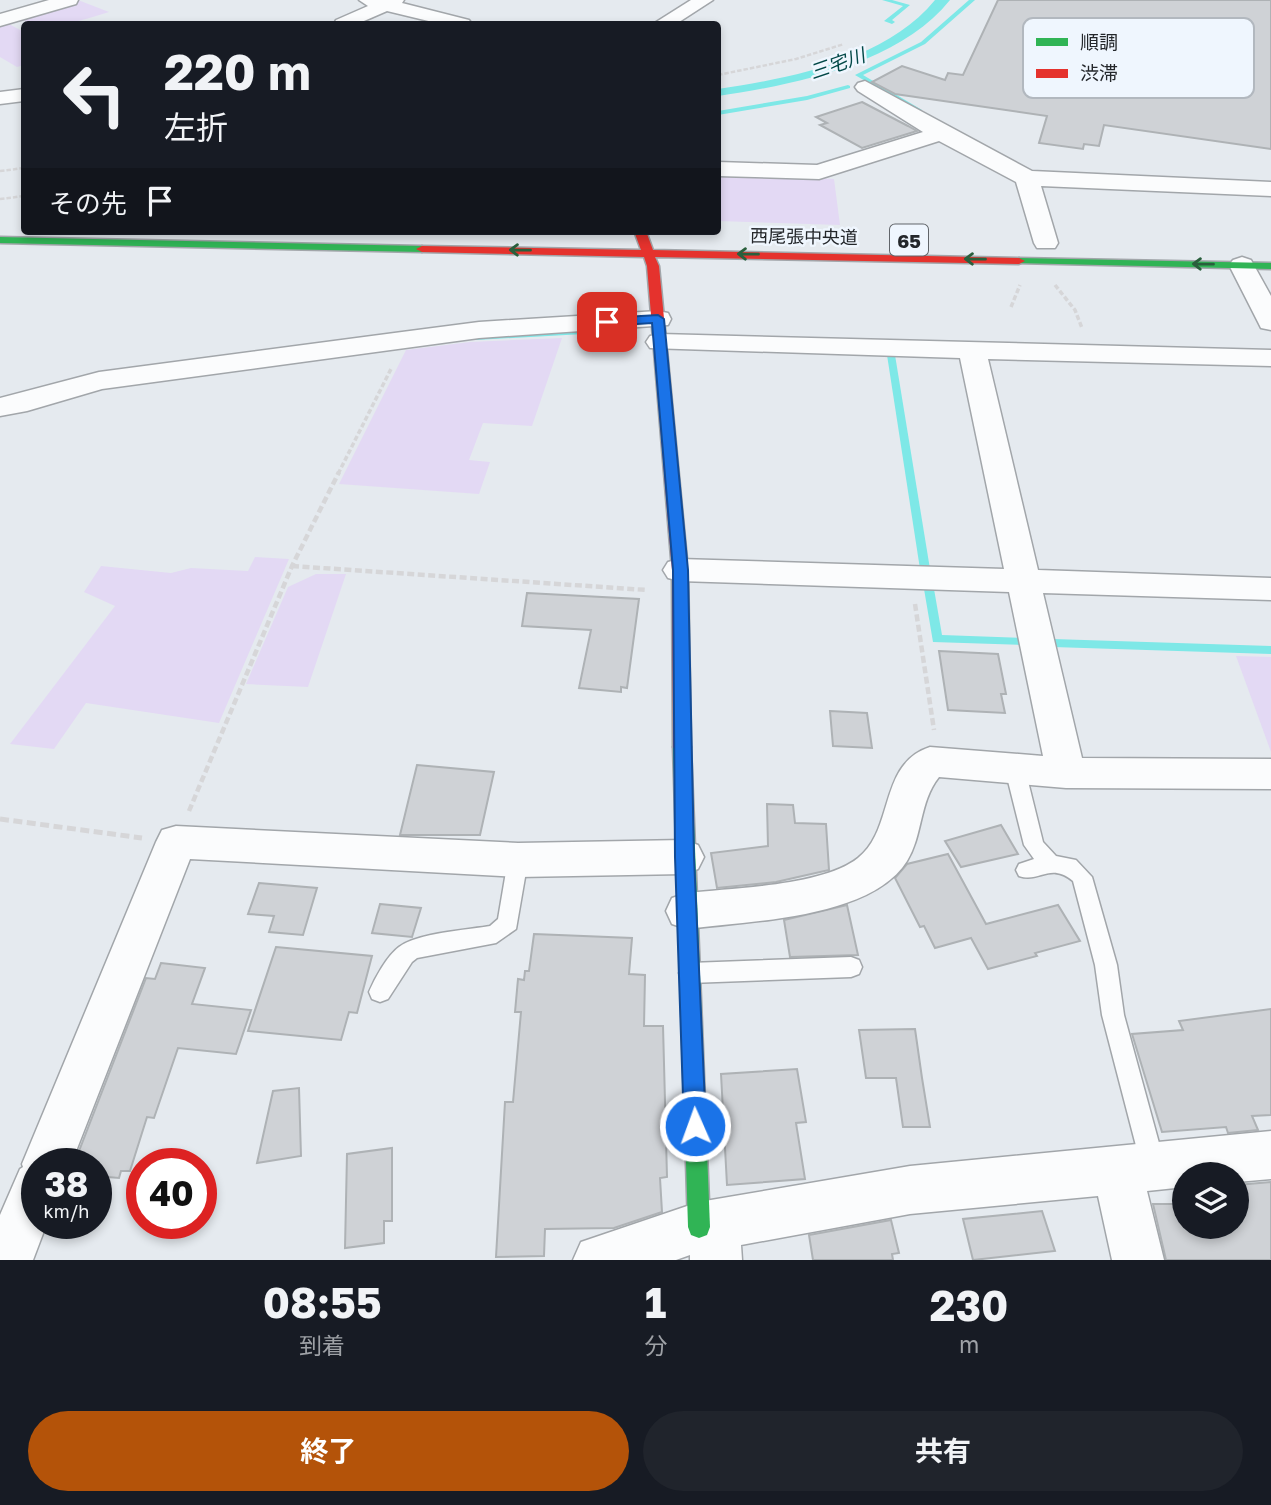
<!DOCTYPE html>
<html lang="ja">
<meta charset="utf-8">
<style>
:root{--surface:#171b24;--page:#20242c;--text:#f1f3f6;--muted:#9ea1a6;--accent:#b45309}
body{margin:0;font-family:"Golos Text","Noto Sans JP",sans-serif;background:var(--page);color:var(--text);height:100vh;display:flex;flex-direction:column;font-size:26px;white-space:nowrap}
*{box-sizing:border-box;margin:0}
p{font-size:23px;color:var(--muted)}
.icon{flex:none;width:38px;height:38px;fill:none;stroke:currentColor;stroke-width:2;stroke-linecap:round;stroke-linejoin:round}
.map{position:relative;height:1260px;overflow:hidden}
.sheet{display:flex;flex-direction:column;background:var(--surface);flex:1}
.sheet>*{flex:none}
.top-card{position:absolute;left:21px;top:21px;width:700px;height:214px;border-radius:7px;box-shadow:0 4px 10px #0003;background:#171b24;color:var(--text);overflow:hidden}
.tools{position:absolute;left:1172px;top:1162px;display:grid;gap:14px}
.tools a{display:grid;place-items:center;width:77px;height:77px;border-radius:50%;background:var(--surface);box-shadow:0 4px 10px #0003;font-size:35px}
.speed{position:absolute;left:21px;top:1148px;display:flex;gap:14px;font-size:35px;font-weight:700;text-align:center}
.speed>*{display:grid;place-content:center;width:91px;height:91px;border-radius:50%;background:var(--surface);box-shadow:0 4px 10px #0003;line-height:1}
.speed small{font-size:18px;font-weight:400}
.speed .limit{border:10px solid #d22;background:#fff;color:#111}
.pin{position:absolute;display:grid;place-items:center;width:60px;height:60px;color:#fff;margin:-30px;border-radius:14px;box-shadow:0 4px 10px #0006}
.me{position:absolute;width:77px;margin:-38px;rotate:358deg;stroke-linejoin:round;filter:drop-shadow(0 0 5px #0008)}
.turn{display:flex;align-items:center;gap:24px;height:147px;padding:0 28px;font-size:32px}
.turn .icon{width:91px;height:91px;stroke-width:2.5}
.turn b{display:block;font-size:49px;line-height:60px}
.then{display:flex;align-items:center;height:66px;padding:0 28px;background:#0003;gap:14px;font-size:26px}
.eta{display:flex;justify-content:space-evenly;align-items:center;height:119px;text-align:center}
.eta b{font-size:42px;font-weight:700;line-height:49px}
.cta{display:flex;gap:14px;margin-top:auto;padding:14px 28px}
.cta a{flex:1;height:80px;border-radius:42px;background:var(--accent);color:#fff;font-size:28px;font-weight:700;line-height:80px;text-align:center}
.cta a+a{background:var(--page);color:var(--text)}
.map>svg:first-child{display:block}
</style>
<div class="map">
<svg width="1271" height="1260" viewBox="0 0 1271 1260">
<rect width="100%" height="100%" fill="#e5eaef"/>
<g fill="#e3d9f4">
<path d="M78,0L109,12C81,20 48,34 21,19Z"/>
<path d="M0,23H7L24,32V65L17,67L0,57Z"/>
<path d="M718,172L834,179L840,225L718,221Z"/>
<path d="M562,338L532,426L483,423L469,460L490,462L479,494L339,484L406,350L470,342Z"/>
<path d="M255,557L289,559L219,723L86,703L54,749L10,744L115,606L84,592L101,566L171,573L191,568L248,571Z"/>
<path d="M316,574H346L308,687L246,684L288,587Z"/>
<path d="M1236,656L1271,657V752Z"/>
</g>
<path fill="#7ee8e7" d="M935,0H950C899,64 793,85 718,96V89C790,78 885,61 935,0Z"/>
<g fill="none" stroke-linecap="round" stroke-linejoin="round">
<g fill="#7ee8e7" fill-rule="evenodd">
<path d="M882,0H892L910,5L892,20L895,22L892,24L884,21L903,6Z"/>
<path d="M969,0H975L925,44L863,75L922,110V112H918L855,75L921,42Z"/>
<path d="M848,85L850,86V88L807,100L718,115V111L807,96Z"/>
<path d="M634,327H637V331L476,340L472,338L476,336Z"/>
<path d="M891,352L895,355L930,569L925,572L920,569L887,355Z"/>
<path d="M929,586L934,589L942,635L1022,638L1026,639L1027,642L1026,645L933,642L924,589Z"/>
<path d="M1053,639L1271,646V654L1053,647L1048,643Z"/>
</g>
</g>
<g fill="#cfd2d6" stroke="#aeb2b5" stroke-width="2">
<path d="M998,0H1271V149L1104,125L1099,146L1084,144L1083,149L1039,143L1047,116L895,94L872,82L902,66L945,80L948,73L963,75Z"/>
<path d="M862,102L908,126L917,131L862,148L820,125L827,123L816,117Z"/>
<path d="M527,593L639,599L627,688L621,687V692L579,688L591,630L522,626Z"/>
<path d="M939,651L998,654L1006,694H1001L1005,713L948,710Z"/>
<path d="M830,711L867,713L872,748L833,746Z"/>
<path d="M417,765L494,772L480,835H400Z"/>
<path d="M767,804L793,805L795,823L826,824L829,870L776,882L717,888L711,853L768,846Z"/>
<path d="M1001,825L1018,854L961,867L945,841Z"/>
<path d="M948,854L986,924L1058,905L1080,941L1035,953L1037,956L988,969L971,938L935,948L924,926L920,927L895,878L907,864Z"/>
<path d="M259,883L317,888L303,935L269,932L274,916L248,914Z"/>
<path d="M380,904L421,908L412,937L372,933Z"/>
<path d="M847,905L858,955L790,957L784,920Z"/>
<path d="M534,934L632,938L629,974L645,975L644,1026H663L667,1177L660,1178L662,1212L614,1228L545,1229L544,1256L496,1257L505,1102H513L521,1012H515L518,979L524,980L525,971H529Z"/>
<path d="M276,947L372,956L357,1013L349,1012L341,1040L248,1031Z"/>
<path d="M161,963L205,968L192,1004L251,1010L236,1054L178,1048L154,1118L147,1117L130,1171H121L119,1178L96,1176V1164H74L146,978L155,979Z"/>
<path d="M1271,1009V1115L1252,1116L1258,1130L1228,1133L1226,1127L1162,1132L1132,1034L1183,1030L1179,1021Z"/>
<path d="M915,1029L922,1078L930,1127H903L896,1078H866L859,1030Z"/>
<path d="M797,1069L806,1122L796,1123L805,1179L727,1185L721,1074Z"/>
<path d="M299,1088L301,1156L257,1163L273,1091Z"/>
<path d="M392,1148V1221H384V1243L345,1248L347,1154Z"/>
<path d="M1271,1182V1260H1166L1153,1204H1185V1227H1237V1185Z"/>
<path d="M1042,1211L1055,1251L973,1260L963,1219Z"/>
<path d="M891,1220L899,1253L892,1254L893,1260H813L809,1235Z"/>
</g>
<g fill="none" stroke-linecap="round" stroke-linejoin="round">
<g stroke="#a2a6aa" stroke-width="3">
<g id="lane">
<path d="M1015,762L1022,764L1025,769L1043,842L1056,856L1076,860L1092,877L1117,965L1124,1015L1165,1165L1162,1173L1153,1177L1144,1173L1141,1165L1102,1015L1095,965L1073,881C1050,862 1040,883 1019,876L1016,870L1019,864L1034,859L1024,845L1005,769L1008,764Z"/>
<path d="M518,852L525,854L528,860L516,929L496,943L417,958L412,962L388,999L380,1002L372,999L369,992C375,978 387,956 399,947C417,933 467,930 490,926L498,919L508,860L511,854Z"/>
<path d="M851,957L859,960L862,967L859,974L851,977L690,983L682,980L679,973L682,966L690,963Z"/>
</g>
</g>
<g stroke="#a2a6aa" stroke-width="3">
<g id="street">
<path d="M49,0H78L76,4L0,26V14Z"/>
<path d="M359,0H404L402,3L469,20L472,24H441L387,11L357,24H334L336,20L368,6Z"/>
<path d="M691,0H713L676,24H653Z"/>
<path d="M865,81L1032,171L1271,182V196L1041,186L1058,243L1055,248H1037L1034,243L1016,182L939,141L819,179L718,176V162L817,165L923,132L858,91L855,87L858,83Z"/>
<path d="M24,89V101L0,104V92Z"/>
<path d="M1242,257L1251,260L1271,296V330L1261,328L1258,322L1229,265L1233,260Z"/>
<path d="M658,311L668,313L671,319L668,325L479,338L102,389L27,411L0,416V398L99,372L402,332L479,322Z"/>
<path d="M660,334L1271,350V366L988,359L1038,570L1271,578V600L1043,593L1082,758L1271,759V789L1066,788L939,777C919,802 923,835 907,861C871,919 748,921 687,929L672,924L666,911L672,898L687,893C732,888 823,886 858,858C895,829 878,764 930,747L1043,756L1009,592L680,581L668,578L663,570L668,562L680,559L1004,569L960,358L650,348L646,342L650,336Z"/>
<path d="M176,826L518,843L684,840L698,845L704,857L698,869L684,874L518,877L190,859L71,1164H37V1223H47L33,1260H0V1215L20,1169L23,1167L22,1164L156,842L162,830Z"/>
<path d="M1271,1131V1179L1237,1182V1174H1185V1187L1147,1191L1164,1260H1112L1098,1196L910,1214L741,1245L742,1260H690V1255L676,1260H573L581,1242L699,1202L910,1166Z"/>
</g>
</g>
<g stroke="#a2a6aa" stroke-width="3">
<g id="fast">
<path d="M0,237L422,246L428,249L422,252L0,243Z"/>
<path d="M1019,258L1271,263V269L1015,263L1013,261Z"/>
<path d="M682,741L688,742L691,747L710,1227L707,1235L699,1238L691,1235L688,1227L673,747L676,742Z"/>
</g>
</g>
<g stroke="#a2a6aa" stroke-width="3">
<path id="jam" d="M634,231H646L653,250L1019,258L1025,261L1019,264L655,257L659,266L688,570L691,747L688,752H676L673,747L672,570L647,266L644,257L422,252L416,249L422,246L641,250Z"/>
</g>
<g stroke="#d6d6d8" stroke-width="2.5" stroke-dasharray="4.5 2" stroke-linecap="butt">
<path d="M718,75L796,59L844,44"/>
<path d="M0,171L24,168"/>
<path d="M0,199L24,196"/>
</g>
<g stroke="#d6d6d8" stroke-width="3.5" stroke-dasharray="5 2.5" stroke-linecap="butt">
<path d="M1055,285L1075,310L1082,328"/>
<path d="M1011,307L1020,285"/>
<path d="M338,474L392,367"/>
</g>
<g stroke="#d6d6d8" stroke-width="4.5" stroke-dasharray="7 3.5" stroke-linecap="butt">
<path d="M292,566L647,590"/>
<path d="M915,604L934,730"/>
<path d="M189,811L292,566L339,472"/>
</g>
<path stroke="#d6d6d8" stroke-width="5" stroke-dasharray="9 4.5" stroke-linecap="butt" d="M0,819L142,838"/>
<use href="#lane" fill="#fbfcfd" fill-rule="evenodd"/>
<use href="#street" fill="#fbfcfd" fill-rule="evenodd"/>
<use href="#fast" fill="#30b455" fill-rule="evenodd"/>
<use href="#jam" fill="#e5322d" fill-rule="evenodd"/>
</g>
<defs><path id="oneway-shaft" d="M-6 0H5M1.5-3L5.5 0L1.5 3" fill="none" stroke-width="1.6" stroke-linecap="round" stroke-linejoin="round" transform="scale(1.75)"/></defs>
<g stroke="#295f3c">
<use href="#oneway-shaft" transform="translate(520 250) rotate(-179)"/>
<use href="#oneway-shaft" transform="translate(748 254) rotate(-179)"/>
<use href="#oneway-shaft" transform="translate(975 259) rotate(-179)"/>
<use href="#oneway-shaft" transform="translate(1203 264) rotate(-179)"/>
</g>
<path fill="#1a73e8" stroke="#114b97" stroke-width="2" d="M658,315L664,319L688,570L694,857L706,1126L703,1133L695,1136L687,1133L684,1126L675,857L673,570L652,323L607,326L601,322L607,318Z"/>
<g text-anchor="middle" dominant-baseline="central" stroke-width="5" stroke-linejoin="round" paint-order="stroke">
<g font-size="18" fill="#24272b" stroke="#eff6fe">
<text transform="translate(804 236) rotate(1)">西尾張中央道</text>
</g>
<g font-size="19" font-style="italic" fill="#024847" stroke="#eff6fe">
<text transform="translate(837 63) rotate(-19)">三宅川</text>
</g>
<rect fill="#eff6fe" stroke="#61656a" stroke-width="2" x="890" y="224.5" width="38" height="31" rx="5"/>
<g font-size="19" font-weight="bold" fill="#24272b">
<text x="909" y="240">65</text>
</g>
</g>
<rect x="1023" y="18" width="231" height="80" rx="10" fill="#eff6fe" stroke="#b2b8bf" stroke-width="2"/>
<rect x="1036" y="38" width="32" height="8" fill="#30b455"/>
<rect x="1036" y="69" width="32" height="9" fill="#e5322d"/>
<g font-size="19" fill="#24272b">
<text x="1080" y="49">順調</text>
<text x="1080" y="80">渋滞</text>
</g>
</svg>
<div class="tools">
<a><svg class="icon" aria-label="layers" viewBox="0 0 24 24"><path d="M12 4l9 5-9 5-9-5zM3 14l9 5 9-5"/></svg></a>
</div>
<div class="speed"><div>38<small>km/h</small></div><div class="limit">40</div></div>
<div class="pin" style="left:607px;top:322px;background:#d93025"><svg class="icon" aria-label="arrive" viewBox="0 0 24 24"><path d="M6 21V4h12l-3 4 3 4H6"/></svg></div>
<svg class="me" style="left:695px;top:1126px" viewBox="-20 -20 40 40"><circle r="17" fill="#1a73e8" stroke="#fff" stroke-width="3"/><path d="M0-11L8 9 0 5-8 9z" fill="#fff"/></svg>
<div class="top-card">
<div class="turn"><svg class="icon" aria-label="left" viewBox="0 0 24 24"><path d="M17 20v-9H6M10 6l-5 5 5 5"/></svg><div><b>220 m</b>左折</div></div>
<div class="then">その先<svg class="icon" aria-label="arrive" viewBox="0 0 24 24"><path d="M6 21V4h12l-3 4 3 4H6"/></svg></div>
</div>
</div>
<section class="sheet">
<div class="eta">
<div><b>08:55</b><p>到着</p></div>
<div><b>1</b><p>分</p></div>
<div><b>230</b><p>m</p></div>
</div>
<div class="cta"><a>終了</a><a>共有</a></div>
</section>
